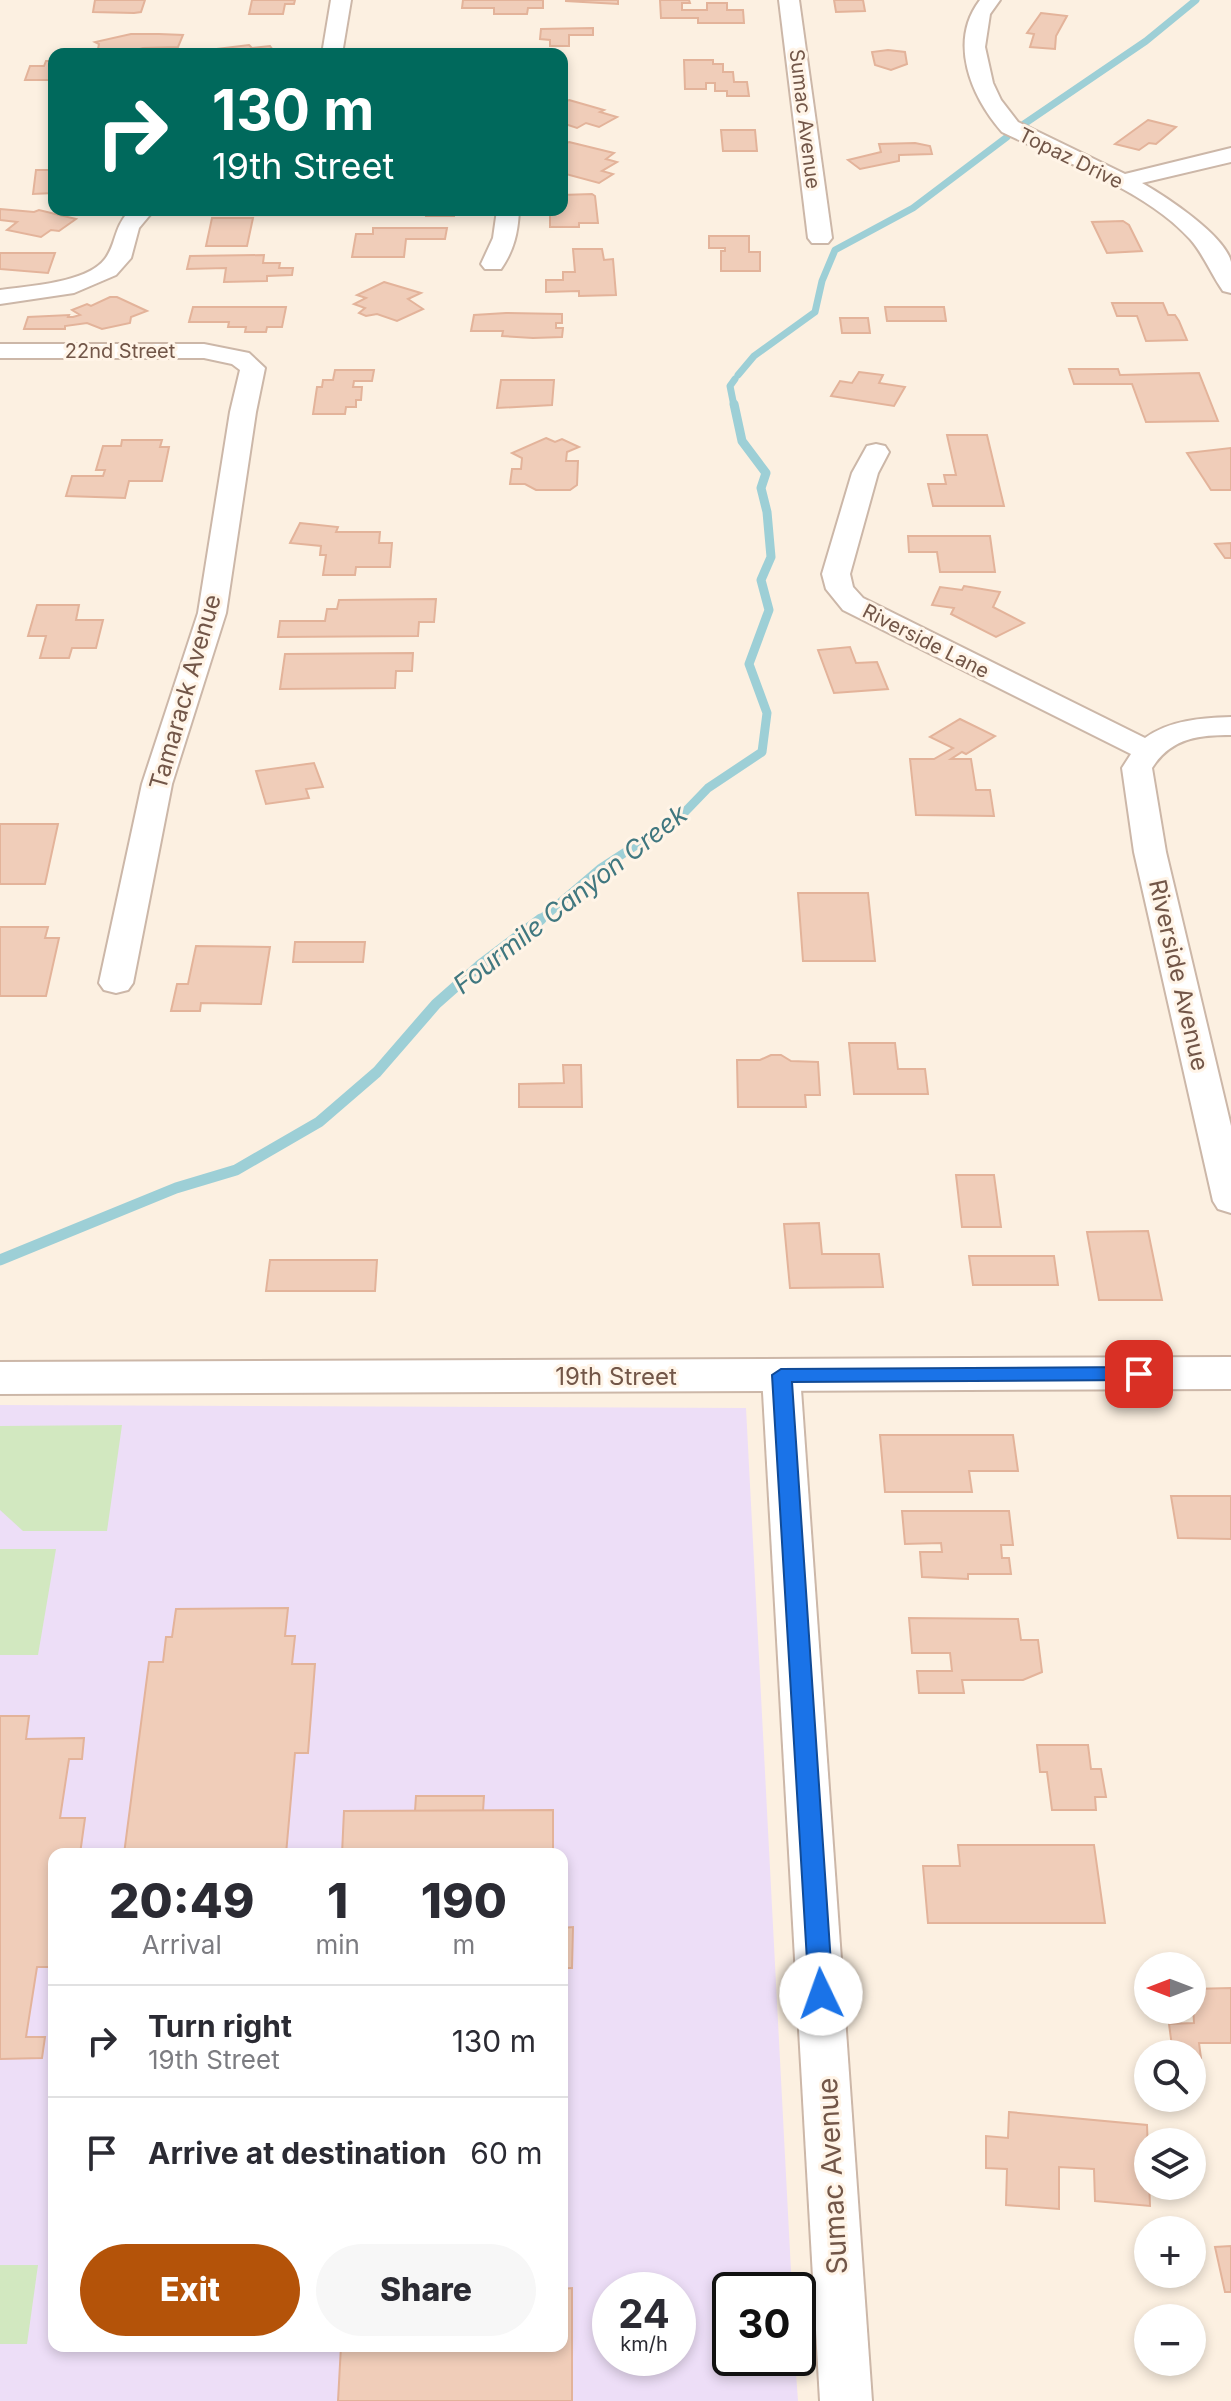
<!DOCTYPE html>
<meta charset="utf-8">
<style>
:root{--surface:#fff;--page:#f7f7f7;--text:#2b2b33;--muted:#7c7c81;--line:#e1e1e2;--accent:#b45309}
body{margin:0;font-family:Inter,sans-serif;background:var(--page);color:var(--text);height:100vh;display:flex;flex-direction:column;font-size:30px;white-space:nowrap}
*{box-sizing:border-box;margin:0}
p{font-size:26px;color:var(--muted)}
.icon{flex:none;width:44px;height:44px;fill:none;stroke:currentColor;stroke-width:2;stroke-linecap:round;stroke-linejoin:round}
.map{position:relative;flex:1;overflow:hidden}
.sheet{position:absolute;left:48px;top:1848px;width:520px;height:504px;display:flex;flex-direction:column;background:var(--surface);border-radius:16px;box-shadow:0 4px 12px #0003}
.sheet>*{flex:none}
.top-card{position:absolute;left:48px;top:48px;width:520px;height:168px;border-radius:16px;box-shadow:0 4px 12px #0003;background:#00695c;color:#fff;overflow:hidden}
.needle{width:52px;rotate:270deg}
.tools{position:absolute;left:1134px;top:1952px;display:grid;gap:16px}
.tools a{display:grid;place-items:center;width:72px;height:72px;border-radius:50%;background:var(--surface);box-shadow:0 4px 12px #0003;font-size:40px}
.speed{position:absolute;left:592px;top:2272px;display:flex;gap:16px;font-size:40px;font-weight:700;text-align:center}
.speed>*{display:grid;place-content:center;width:104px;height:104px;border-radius:50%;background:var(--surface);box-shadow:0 4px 12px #0003;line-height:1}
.speed small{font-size:20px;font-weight:400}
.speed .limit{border:4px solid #111;border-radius:12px;background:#fff;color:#111}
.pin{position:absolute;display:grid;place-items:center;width:68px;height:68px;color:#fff;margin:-34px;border-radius:16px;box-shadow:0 4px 12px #0006}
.me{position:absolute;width:88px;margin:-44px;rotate:357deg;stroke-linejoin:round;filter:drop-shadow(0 0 6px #0008)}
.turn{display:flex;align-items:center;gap:28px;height:168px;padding:0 32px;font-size:36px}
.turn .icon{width:104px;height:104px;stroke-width:2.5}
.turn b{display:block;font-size:56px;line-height:68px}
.eta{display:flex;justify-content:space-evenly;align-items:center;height:136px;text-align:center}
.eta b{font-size:48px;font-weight:800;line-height:56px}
.button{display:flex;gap:16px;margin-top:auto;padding:16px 32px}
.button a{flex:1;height:92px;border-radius:48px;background:var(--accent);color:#fff;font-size:32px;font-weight:800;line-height:92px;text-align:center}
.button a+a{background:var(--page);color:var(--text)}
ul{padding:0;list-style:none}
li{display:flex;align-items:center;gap:24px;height:112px;padding:0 32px;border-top:2px solid var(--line)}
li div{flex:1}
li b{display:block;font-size:30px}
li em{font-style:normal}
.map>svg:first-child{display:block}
</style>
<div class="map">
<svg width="1231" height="2401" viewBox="0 0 1231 2401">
<rect width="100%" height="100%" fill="#fcf0e1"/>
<path fill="#eddef7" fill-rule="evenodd" d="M0,1405L746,1408L792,2290H730V2358H795L798,2401H0ZM54,1854H562V2346H54ZM610,2290H678V2358H610Z"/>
<g fill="#d2e8c0">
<path d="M122,1425L107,1531H23L0,1510V1426Z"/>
<path d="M0,1549H56L38,1655H0Z"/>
<path d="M0,2265H38L27,2344H0Z"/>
</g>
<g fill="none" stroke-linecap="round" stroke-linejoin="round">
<g stroke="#9dcfd6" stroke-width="7">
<path d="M1024,124L1146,41L1196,0"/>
<path d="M738,375L754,356L815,312L822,281L835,250L913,208L1007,137"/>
<path d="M734,406L730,386L735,379"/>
</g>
<path stroke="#9dcfd6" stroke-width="9" d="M539,921L601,868L681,816L708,788L762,752L767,713L749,664L769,610L761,580L771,557L767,512L761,488L766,473L742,441L734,404"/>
<path stroke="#9dcfd6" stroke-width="11" d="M0,1260L176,1188L236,1170L319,1122L377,1072L436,1004L479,966L541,919"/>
</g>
<g fill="#f0cdb9" stroke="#e3b39a" stroke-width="2">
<path d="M95,0H145L141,12L134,13L93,12Z"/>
<path d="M252,0H295L294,4H285L283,14H249Z"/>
<path d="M463,0H543V8H528L527,14H494V8H462Z"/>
<path d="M618,0V4L566,1V0Z"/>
<path d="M660,0H689L690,3H682V10H707V3H727V10H743L744,23H698V18H661Z"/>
<path d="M834,0H863L865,11L836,12Z"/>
<path d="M1041,13L1067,16L1056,36L1055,49L1030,47L1034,34L1027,33Z"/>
<path d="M593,28V35H569V46H550V40L540,39L541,29Z"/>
<path d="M131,34H159L183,35L178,47L143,48L123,54H110L98,49L99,44L95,42Z"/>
<path d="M249,45L252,48L270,46L276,54H220L216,49Z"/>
<path d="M888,50L905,52L907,64L891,70L875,65L872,52Z"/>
<path d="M684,60H713V64H723V72H733L734,82H747L749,96H727V91H715V83H706V89H685Z"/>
<path d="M46,61H54V80H25L30,66H44Z"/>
<path d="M569,100L604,110L600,112L617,117L599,127L586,123L577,128L562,123V103Z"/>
<path d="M1148,120L1176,127L1156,144L1149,143L1139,150L1115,144Z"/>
<path d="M721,130H755L757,151H723Z"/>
<path d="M569,142L614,153L606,159L617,162L602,171L613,174L599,183L562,173V146Z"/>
<path d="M915,143L930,146L932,154L899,155V161L860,169L848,160L881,152L879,144Z"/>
<path d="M36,170H54V193L33,194Z"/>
<path d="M592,194L595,196L598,223H579V227H550V210H562V195Z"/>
<path d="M0,209L34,212L39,210L76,219L59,231L51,230L41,237L7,230L17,222L0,220Z"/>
<path d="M394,210H454V216H426V213Z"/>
<path d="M212,218H253L247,246H206Z"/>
<path d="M1123,221L1129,225L1142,251L1107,253L1092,222Z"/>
<path d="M373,228H447L445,239H406L404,257H352L356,234H373Z"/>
<path d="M709,236H749V252H760V271H721V251H725V248H709Z"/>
<path d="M573,249H602L604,260L613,259L616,295L579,296V291L546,292V280H563V272H575Z"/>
<path d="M0,253H55L48,273L0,269Z"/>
<path d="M264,255L263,263H280L279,268H293L292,275L267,276V281L224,282L226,268L187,269L190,256Z"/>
<path d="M384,282L421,293L408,299L423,309L397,321L377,314L366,316L359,313L365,308L354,304L366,298L357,295Z"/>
<path d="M110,297H117L147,311L131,317L130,323L102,329L87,323L65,326V329H24L28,317L69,315L68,317H73L80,315L72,310L87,304L91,306Z"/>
<path d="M1112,303H1163L1168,315H1175L1179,321L1187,340L1146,341L1137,316H1117Z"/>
<path d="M193,307H286L282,327H267L266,332H245L246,327H228L229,322H189Z"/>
<path d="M885,307H944L946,321H887Z"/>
<path d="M506,313L562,314V323H556V328H563L562,337L533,338L502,336L503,331H471L474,315Z"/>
<path d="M840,318H868L870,333H842Z"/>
<path d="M1069,369H1118L1120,375L1199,373L1218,421L1146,422L1132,384H1074Z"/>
<path d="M335,370H374L372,381H354L353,387H362L361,400H356V407H346L345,414H313L317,387H322L323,380H333Z"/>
<path d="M859,372L883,375L879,383L905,387L894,406L831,396L840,381L852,383Z"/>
<path d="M501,380H554L552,405L497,408Z"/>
<path d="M947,435H987L1004,506H933L928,484H946L944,475H956Z"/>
<path d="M546,438L555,442L562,439L579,447L567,452L566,461H578L577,485L570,490H536L525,484H510L512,469H521L522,458L512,453Z"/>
<path d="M122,440H162L160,447H169L162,481H129L125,498L66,496L72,476H103L105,470H96L103,446H121Z"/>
<path d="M1231,448V490H1211L1187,453Z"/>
<path d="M300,523L338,527L336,532H380L379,543H392L390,567H356L355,575H323L326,555H320L321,546L290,543Z"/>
<path d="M908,536H990L995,572H940L937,552H909Z"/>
<path d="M1231,543V558H1225L1215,544Z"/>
<path d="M964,586L1000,592L993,607L1024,623L996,637L951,614L954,608L932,605L940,587L962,590Z"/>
<path d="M436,599L434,622H419L418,636L278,637L280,621H325L327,609H337L339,600Z"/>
<path d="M37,605H79L76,620H103L96,648H72L69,658H40L46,636H28Z"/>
<path d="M850,647L856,663L877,662L888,689L834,693L818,650Z"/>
<path d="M413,653L412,671H396L395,688L280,689L285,654Z"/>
<path d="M960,719L995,736L966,754L962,752L951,759H971L976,790H990L994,816L916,815L910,759H934L953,748L930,737Z"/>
<path d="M314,763L323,787L306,789L309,798L266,804L256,771Z"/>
<path d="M0,824H58L45,884H0Z"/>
<path d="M798,893H868L875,961H803Z"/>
<path d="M0,927H48L45,938H59L46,996H0Z"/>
<path d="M295,942H365L363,962H293Z"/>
<path d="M196,946L270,947L261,1004L201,1003L200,1011H171L177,984H188Z"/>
<path d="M849,1043H895L898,1069H925L928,1094H854Z"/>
<path d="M771,1055H781L791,1061L818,1062L820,1095H805L806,1107H738L737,1060H760Z"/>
<path d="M563,1065H581L582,1107H519V1084L564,1083Z"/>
<path d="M956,1175H994L1001,1227H962Z"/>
<path d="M819,1223L822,1254H879L883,1287L790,1288L784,1224Z"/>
<path d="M1148,1231L1162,1300H1099L1087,1232Z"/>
<path d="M969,1256H1054L1058,1285H973Z"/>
<path d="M270,1260H377L375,1291H266Z"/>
<path d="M880,1435H1013L1018,1471H969L972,1492H885Z"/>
<path d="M1171,1496H1231V1539L1178,1538Z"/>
<path d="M902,1511H1009L1013,1545H1001L1002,1558H1009L1011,1574H968V1579L922,1577L920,1552H942L941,1543L905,1544Z"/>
<path d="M288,1608L285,1636H295L292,1664H315L308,1753H295L286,1854H124L149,1662H163L166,1637H172L176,1609Z"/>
<path d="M909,1618L1018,1619L1021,1640H1038L1042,1672L1023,1680H962L964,1693H919L917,1671H952L950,1653H912Z"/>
<path d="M0,1716H29L26,1739L84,1738L82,1759H69L60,1818H85L80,1854H54V1967H37L26,2037H45L42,2058L0,2059Z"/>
<path d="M1037,1745H1088L1091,1769H1101L1106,1797H1095L1096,1810H1052L1047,1772H1040Z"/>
<path d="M416,1796H484L483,1811H415Z"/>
<path d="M553,1810V1854H342L344,1811Z"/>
<path d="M958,1845H1094L1105,1923H928L923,1866H960Z"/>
<path d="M573,1927L572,1968H562V1928Z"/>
<path d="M1231,1988V2043H1199L1201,2058H1192V2054H1173L1169,2024L1194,2023L1192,1989Z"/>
<path d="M1009,2112L1147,2125L1150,2206L1095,2201L1094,2169L1059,2167V2209L1006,2205L1007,2169L986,2168V2136L1008,2138Z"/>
<path d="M1231,2246V2292H1225L1215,2247Z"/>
<path d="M572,2288V2401H338L341,2346H562V2289Z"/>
</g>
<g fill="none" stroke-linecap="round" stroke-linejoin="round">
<g stroke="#ccb7a8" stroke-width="4">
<g id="minor">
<path d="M331,0H351L342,54H322Z"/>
<path d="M779,0H799L832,238L828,243H812L808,238Z"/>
<path d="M980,0H1000L990,14L985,47L993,83L1001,100L1018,122L1125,174L1231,148V162L1142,183C1165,196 1225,235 1231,262C1231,271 1231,284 1231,293L1223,291C1211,274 1204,255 1190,239C1145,189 1061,161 1002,132C971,96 948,42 980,0Z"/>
<path d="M130,210H154L139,228L131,258L116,275L74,293L0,304V290C28,286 87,283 105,259C117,243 113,228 130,210Z"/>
<path d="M497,210H519C518,233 514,250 501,269H485L481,264L493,238Z"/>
<path d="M0,344H204L249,353L265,368L256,412L226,613L172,784L133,983L128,990L116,993L104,990L99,983L142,784L198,613L230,412L240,370L232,364L204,358H0Z"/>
<path d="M876,444L885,446L889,452L878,473L850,574L853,587L863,598L1145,738C1170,720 1201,718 1231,717V735C1198,735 1171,738 1152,768L1166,852L1231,1126V1213L1218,1209L1213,1201L1134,852L1122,768L1131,754L843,610L826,589L822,574L852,473L867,446Z"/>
<path d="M781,1362L795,1366L800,1375L872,2401H820L762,1375L767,1366Z"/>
</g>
</g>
<g stroke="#ccb7a8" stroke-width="4">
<path id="tertiary" d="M1231,1357V1389L0,1394V1362Z"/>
</g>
<use href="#minor" fill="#fff" fill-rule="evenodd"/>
<use href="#tertiary" fill="#fff" fill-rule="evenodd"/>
</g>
<path fill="#1a73e8" stroke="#114b97" stroke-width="2" d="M1139,1367L1149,1374L1139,1380L792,1382L833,1994L829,2001L821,2004L812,2001L809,1994L772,1375L781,1369Z"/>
<g text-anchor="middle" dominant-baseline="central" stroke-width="6" stroke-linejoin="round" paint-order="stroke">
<g font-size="20" fill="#725648" stroke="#fff4e7">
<text transform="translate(805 119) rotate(83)">Sumac Avenue</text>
<text transform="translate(1071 158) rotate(26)">Topaz Drive</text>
<text x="120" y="351">22nd Street</text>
<text transform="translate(926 641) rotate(27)">Riverside Lane</text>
</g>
<g font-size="24" fill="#725648" stroke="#fff4e7">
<text transform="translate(185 692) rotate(-74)">Tamarack Avenue</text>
<text transform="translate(1179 975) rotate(77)">Riverside Avenue</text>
<text x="616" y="1376">19th Street</text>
</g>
<g font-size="26" font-style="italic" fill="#40777f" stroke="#fff4e7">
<text transform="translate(570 899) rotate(-38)">Fourmile Canyon Creek</text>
</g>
<g font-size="28" fill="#725648" stroke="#fff4e7">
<text transform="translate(832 2176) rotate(-93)">Sumac Avenue</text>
</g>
</g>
</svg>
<div class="tools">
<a><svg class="needle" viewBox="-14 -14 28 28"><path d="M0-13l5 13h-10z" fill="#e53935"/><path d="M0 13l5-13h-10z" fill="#7c7c81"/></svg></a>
<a><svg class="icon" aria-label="search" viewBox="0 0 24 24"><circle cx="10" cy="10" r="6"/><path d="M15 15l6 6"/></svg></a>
<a><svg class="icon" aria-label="layers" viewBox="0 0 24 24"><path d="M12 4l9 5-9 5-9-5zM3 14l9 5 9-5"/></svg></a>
<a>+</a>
<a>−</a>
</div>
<div class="speed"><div>24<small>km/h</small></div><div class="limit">30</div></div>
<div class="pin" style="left:1139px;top:1374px;background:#d93025"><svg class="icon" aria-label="arrive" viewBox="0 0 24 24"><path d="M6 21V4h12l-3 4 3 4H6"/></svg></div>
<svg class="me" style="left:821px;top:1994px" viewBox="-20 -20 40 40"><circle r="19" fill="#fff"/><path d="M0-13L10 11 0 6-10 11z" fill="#1a73e8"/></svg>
<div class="top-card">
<div class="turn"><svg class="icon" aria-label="right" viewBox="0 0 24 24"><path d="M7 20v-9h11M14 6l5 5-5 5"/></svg><div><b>130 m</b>19th Street</div></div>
</div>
<section class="sheet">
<div class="eta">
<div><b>20:49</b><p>Arrival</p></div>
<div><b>1</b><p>min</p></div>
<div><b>190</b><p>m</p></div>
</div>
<ul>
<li><svg class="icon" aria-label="right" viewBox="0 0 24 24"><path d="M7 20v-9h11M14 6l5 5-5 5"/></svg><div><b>Turn right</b><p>19th Street</p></div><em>130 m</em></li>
<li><svg class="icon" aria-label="arrive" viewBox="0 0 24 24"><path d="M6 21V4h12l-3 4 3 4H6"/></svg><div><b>Arrive at destination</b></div><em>60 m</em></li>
</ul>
<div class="button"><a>Exit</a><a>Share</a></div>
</section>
</div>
